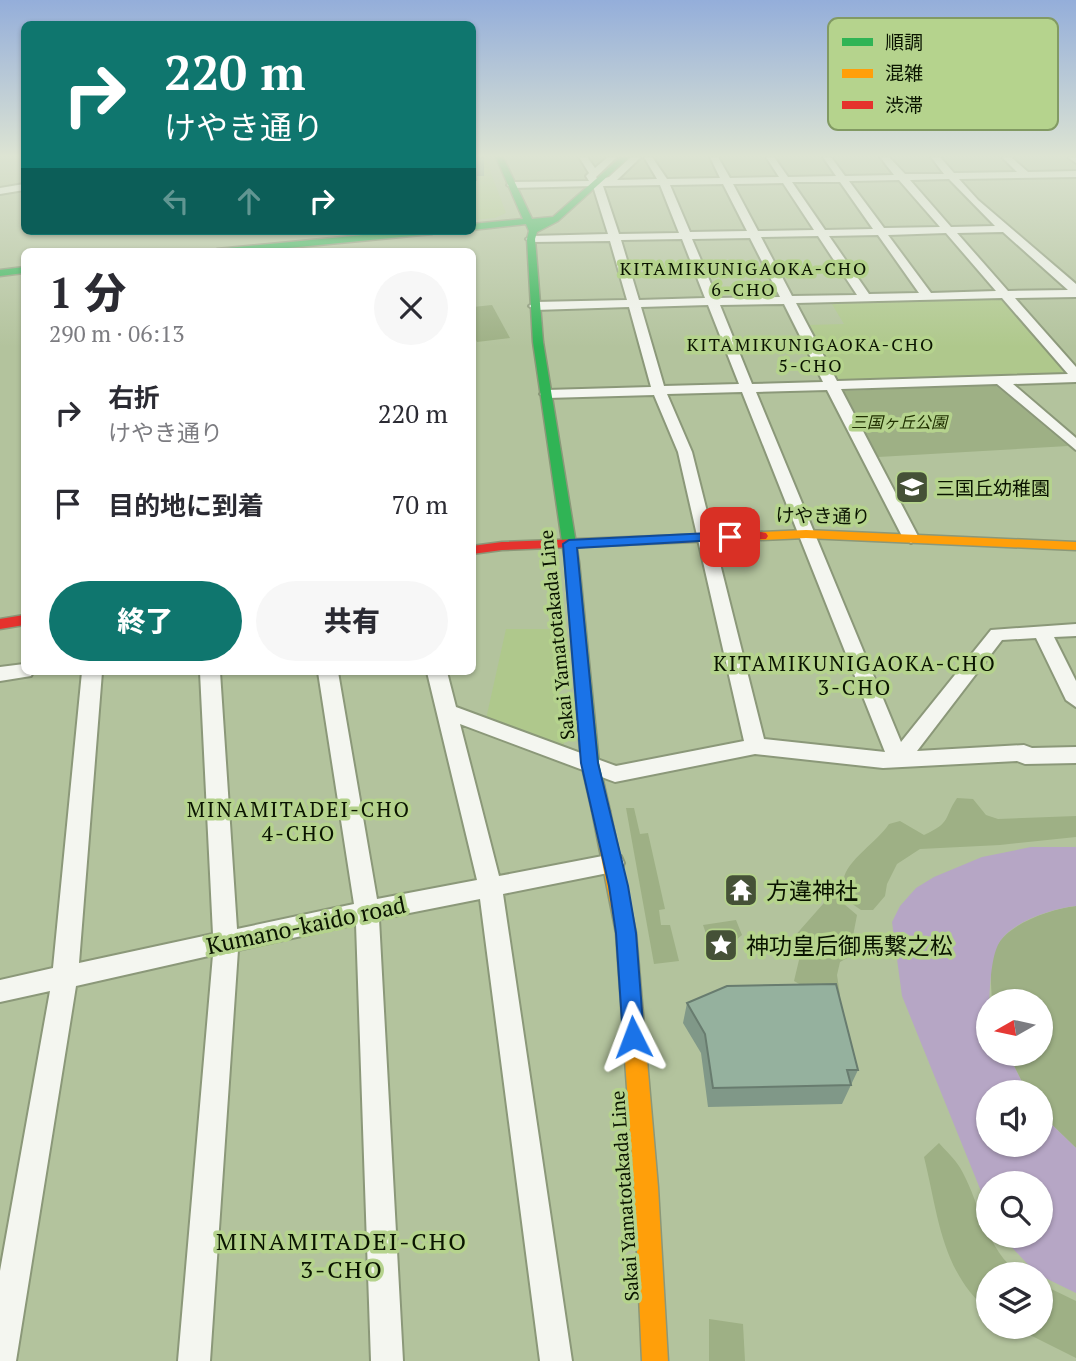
<!DOCTYPE html>
<html lang="ja">
<meta charset="utf-8">
<style>
:root{--surface:#fff;--page:#f7f7f7;--text:#2b2b33;--muted:#7c7c81;--accent:#0f766e}
body{margin:0;font-family:"PT Serif","Noto Sans JP",serif;background:var(--page);color:var(--text);height:100vh;display:flex;flex-direction:column;font-size:26px;white-space:nowrap}
*{box-sizing:border-box;margin:0}
p{font-size:23px;color:var(--muted)}
.icon{flex:none;width:38px;height:38px;fill:none;stroke:currentColor;stroke-width:2;stroke-linecap:round;stroke-linejoin:round}
.map{position:relative;flex:1;overflow:hidden}
.side{position:absolute;left:21px;top:248px;width:455px;height:427px;display:flex;flex-direction:column;background:var(--surface);border-radius:10px;box-shadow:0 2px 5px #0004}
.side>*{flex:none}
.guide{position:absolute;left:21px;top:21px;width:455px;height:214px;border-radius:10px;box-shadow:0 2px 5px #0004;background:#0f766e;color:#fff;overflow:hidden}
.needle{width:46px;rotate:261deg}
.buttons{position:absolute;left:976px;top:989px;display:grid;gap:14px}
.buttons a{display:grid;place-items:center;width:77px;height:77px;border-radius:50%;background:var(--surface);box-shadow:0 2px 5px #0004;font-size:35px}
.pin{position:absolute;display:grid;place-items:center;width:60px;height:60px;color:#fff;margin:-30px;border-radius:14px;box-shadow:0 4px 10px #0006}
.me{position:absolute;width:77px;margin:-38px;rotate:357deg;stroke-linejoin:round;filter:drop-shadow(0 0 5px #0008)}
.turn{display:flex;align-items:center;gap:24px;height:147px;padding:0 28px;font-size:32px}
.turn .icon{width:91px;height:91px;stroke-width:2.5}
.turn b{display:block;font-size:49px;line-height:60px}
.lanes{display:flex;align-items:center;height:66px;padding:0 28px;background:#0003;justify-content:center;gap:35px;direction:ltr}
.lanes .off{opacity:.35}
.round{display:grid;place-items:center;flex:none;width:74px;height:74px;border-radius:37px;background:var(--page)}
.head{display:flex;align-items:center;justify-content:space-between;height:119px;padding:0 28px}
h1{font-size:42px;font-weight:800;line-height:52px}
.primary-button{display:flex;gap:14px;margin-top:auto;padding:14px 28px}
.primary-button a{flex:1;height:80px;border-radius:42px;background:var(--accent);color:#fff;font-size:28px;font-weight:800;line-height:80px;text-align:center}
.primary-button a+a{background:var(--page);color:var(--text)}
ul{padding:0;list-style:none}
li{display:flex;align-items:center;gap:21px;height:91px;padding:0 28px}
li div{flex:1}
li b{display:block;font-size:26px}
li em{font-style:normal}
.map>svg:first-child{display:block}
</style>
<div class="map">
<svg width="1076" height="1361" viewBox="0 0 1076 1361">
<rect width="100%" height="100%" fill="#b3c39d"/>
<g fill="#afc88c">
<path d="M473,157H485L506,213L495,218L473,220Z"/>
<path d="M1000,297L1067,375L838,382L808,325L844,324L830,301Z"/>
<path d="M506,629H552L564,746L486,719Z"/>
</g>
<g fill="#9eb085">
<path d="M492,305L510,338L477,342L473,333V307Z"/>
<path d="M995,385L1068,446L878,457L843,391Z"/>
<path d="M957,798L973,799L986,815L998,819L1076,816V837L1000,845L920,849L897,864L887,884L885,896L873,910H861L848,901C846,895 843,886 844,879C845,862 879,840 889,824L900,821L924,835C952,822 943,819 957,798Z"/>
<path d="M626,808H634L640,834L648,833L665,909L659,910L661,925H670L679,961L654,964Z"/>
<path d="M838,887L842,889L844,904L857,915L849,957L840,962L837,975L840,995L803,996L801,985L794,981L799,960L793,938Z"/>
<path d="M1076,906V1148L1041,1114V1092H1027L1008,1054H1041V1001H992C991,983 988,956 1000,941C1016,921 1052,909 1076,906Z"/>
<path d="M736,920L742,935L721,952L712,951L703,925Z"/>
<path d="M939,1143C947,1152 958,1162 963,1173C980,1205 989,1257 1022,1274H989V1311C941,1272 938,1213 924,1157Z"/>
<path d="M1041,1284L1076,1301V1358L1014,1327L1041,1326Z"/>
<path d="M709,1319L743,1324L745,1361H709Z"/>
</g>
<path fill="#b6a6c5" d="M1031,847H1076V906C1053,908 1011,922 999,943C987,963 989,1028 989,1054H1008L1027,1092H989V1144H1041V1114L1076,1148V1293L1037,1274L1001,1236H1041V1183H989V1211L902,996L892,922L900,906L916,888L934,877L982,857Z"/>
<g fill="none" stroke-linecap="round" stroke-linejoin="round">
<g stroke="#8b9879" stroke-width="4">
<g id="street">
<path d="M579,157H587L595,168L608,157H617L596,177L598,180L609,177L631,157H641L617,180L657,179L644,157H652L667,179L720,178L710,157H718L730,178L779,177L766,157H774L788,177L836,176L823,157H831L845,176L894,175L880,157H889L905,174H944L931,157H940L954,173L1017,172L1002,157H1011L1028,172L1076,171V177L959,179L978,200L1076,284V297L1015,298L1076,367V382L1013,384L1076,438V450L997,384L841,389L919,538L911,543L903,538L827,390L756,392L901,742L991,630L1076,624V636L1054,637L1076,681V707L1066,700L1036,638L1002,640L917,751L1024,745L1032,748L1076,747V763L1025,764L1017,761L883,768L755,754L615,782L460,724L499,876L613,854L621,856L624,863L621,870L613,872L503,894L572,1361H540L480,899L379,919L403,1361H371L356,924L238,950L210,1361H178L213,955L76,986L16,1361H0V1271L50,991L0,1002V980L53,968L82,672H102L79,963L213,934L200,672H220L237,929L354,904L318,672H338L377,899L477,880L427,672H447L456,707L616,766L744,741L678,452L654,395L547,398L540,394L547,390L651,387L629,307L535,310L529,306L535,302L627,300L610,241L531,242L526,239L531,236L608,234L593,186L512,188L507,185L512,182L589,181L586,176L589,173ZM949,179L995,226L951,227L910,180ZM899,180L940,227L884,228L849,181ZM792,182H840L873,229L825,230ZM783,183L814,230L758,231L733,184ZM723,184L747,231L690,232L670,185ZM660,185L679,233L619,234L603,186ZM1003,232L1068,290L1008,291L957,233ZM946,233L996,291L931,293L888,235ZM878,235L919,293L869,294L829,236ZM818,236L857,295L792,296L761,237ZM750,238L780,297L717,298L692,239ZM682,239L705,298L639,300L621,240ZM1002,298L1068,374L837,381L796,303ZM784,304L823,382L752,384L720,305ZM708,305L739,384L664,386L641,307ZM742,392L885,752L764,739L692,452L667,394Z"/>
<path d="M1068,157H1076V163Z"/>
<path d="M24,184V190L0,194V188Z"/>
<path d="M24,664V672H33L31,676L0,681V667Z"/>
</g>
</g>
<g stroke="#8b9879" stroke-width="3">
<g id="fast">
<path d="M496,157H503L532,219L553,217L621,157H629L558,221L537,232L535,239L543,342L579,562L599,763L610,811L607,816L601,818L595,816L592,811L581,763L565,562L533,342L527,239L529,231L526,224L472,230V224L523,219Z"/>
<path d="M405,231H436L432,234L245,252H212L217,249Z"/>
<path d="M24,267V273L0,276V270Z"/>
</g>
</g>
<g stroke="#8b9879" stroke-width="3">
<g id="slow">
<path d="M806,530L1076,542V550L806,538L761,540L754,536L761,532Z"/>
<path d="M601,804L607,806L610,811L636,933L658,1187L668,1361H642L634,1187L616,933L592,811L595,806Z"/>
</g>
</g>
<g stroke="#8b9879" stroke-width="3">
<g id="jam">
<path d="M761,532L766,533L768,536L766,539L502,550L472,554V546L502,542Z"/>
<path d="M24,615V625L0,629V619Z"/>
</g>
</g>
<use href="#street" fill="#f4f6f0" fill-rule="evenodd"/>
<use href="#fast" fill="#30b455" fill-rule="evenodd"/>
<use href="#slow" fill="#ff9f0a" fill-rule="evenodd"/>
<use href="#jam" fill="#e5322d" fill-rule="evenodd"/>
</g>
<g fill="#809888">
<path d="M472,157H484V176H477V181Z"/>
<path d="M687,1003L858,1070L842,1104L708,1107L701,1053L683,1023Z"/>
</g>
<path fill="#687c6f" d="M472,157H476L477,181L472,182Z"/>
<path fill="#95b19e" stroke="#687c6f" stroke-width="2" d="M836,984L858,1070H847L851,1085L713,1088L705,1034L687,1003L727,986Z"/>
<linearGradient id="sky" x2="0" y2="1"><stop stop-color="#94aeda"/><stop offset="0.45" stop-color="#dde4d3"/><stop offset="1" stop-color="#dde4d3" stop-opacity="0"/></linearGradient>
<rect width="1076" height="347" fill="url(#sky)"/>
<path fill="#1a73e8" stroke="#114b97" stroke-width="2" d="M730,532L734,534V539L577,548L598,763L628,886L636,933L644,1037L641,1044L633,1047L626,1044L623,1037L616,933L609,886L581,763L563,544L569,540Z"/>
<defs>
<g id="school-square" transform="scale(1.75)"><rect x="-9" y="-9" width="18" height="18" rx="4" fill="#455137" stroke="#b5d38d"/><path d="M0-5L7-2L0 1L-7-2ZM-4 1L0 2.5L4 1V4Q0 6-4 4Z" fill="#fff"/></g>
<g id="temple-square" transform="scale(1.75)"><rect x="-9" y="-9" width="18" height="18" rx="4" fill="#455137" stroke="#b5d38d"/><path d="M0-6L5-2H3V0L6.5 2.5H4V6H1.5V3h-3V6H-4V2.5H-6.5L-3 0V-2H-5Z" fill="#fff"/></g>
<g id="sight-square" transform="scale(1.75)"><rect x="-9" y="-9" width="18" height="18" rx="4" fill="#455137" stroke="#b5d38d"/><path d="M0-6L1.8-2.2L6-1.7L2.9 1.2L3.7 5.4L0 3.3L-3.7 5.4L-2.9 1.2L-6-1.7L-1.8-2.2Z" fill="#fff"/></g>
</defs>
<g fill-rule="evenodd">
<use href="#school-square" x="912" y="487"/>
<use href="#temple-square" x="741" y="890"/>
<use href="#sight-square" x="721" y="945"/>
</g>
<g text-anchor="middle" dominant-baseline="central" stroke-width="7" stroke-linejoin="round" paint-order="stroke">
<g font-size="16" font-style="italic" fill="#203000" stroke="#b5d38d">
<text x="899" y="422">三国ヶ丘公園</text>
</g>
<g font-size="18" letter-spacing="2" fill="#0a1400" stroke="#b5d38d">
<text x="744" y="268">KITAMIKUNIGAOKA-CHO<tspan x="744" dy="21">6-CHO</tspan></text>
<text x="811" y="344">KITAMIKUNIGAOKA-CHO<tspan x="811" dy="21">5-CHO</tspan></text>
</g>
<g font-size="19" fill="#0a1400" stroke="#b5d38d" text-anchor="start">
<text x="936" y="487">三国丘幼稚園</text>
</g>
<g font-size="19" fill="#0a1400" stroke="#b5d38d">
<text transform="translate(823 515) rotate(1)">けやき通り</text>
<text transform="translate(556 635) rotate(-96)">Sakai Yamatotakada Line</text>
<text transform="translate(624 1196) rotate(-94)">Sakai Yamatotakada Line</text>
</g>
<g font-size="21" letter-spacing="2" fill="#0a1400" stroke="#b5d38d">
<text x="855" y="663">KITAMIKUNIGAOKA-CHO<tspan x="855" dy="24">3-CHO</tspan></text>
<text x="299" y="809">MINAMITADEI-CHO<tspan x="299" dy="24">4-CHO</tspan></text>
</g>
<g font-size="23" fill="#0a1400" stroke="#b5d38d" text-anchor="start">
<text x="766" y="890">方違神社</text>
<text x="746" y="945">神功皇后御馬繋之松</text>
</g>
<g font-size="23" fill="#0a1400" stroke="#b5d38d">
<text transform="translate(306 925) rotate(-12)">Kumano-kaido road</text>
</g>
<g font-size="24" letter-spacing="2" fill="#0a1400" stroke="#b5d38d">
<text x="342" y="1241">MINAMITADEI-CHO<tspan x="342" dy="28">3-CHO</tspan></text>
</g>
</g>
<rect x="828" y="18" width="230" height="112" rx="10" fill="#b5d38d" stroke="#829a63" stroke-width="2"/>
<rect x="842" y="38" width="31" height="8" fill="#30b455"/>
<rect x="842" y="69" width="31" height="9" fill="#ff9f0a"/>
<rect x="842" y="101" width="31" height="8" fill="#e5322d"/>
<g font-size="19" fill="#0a1400">
<text x="885" y="49">順調</text>
<text x="885" y="80">混雑</text>
<text x="885" y="112">渋滞</text>
</g>
</svg>
<div class="buttons">
<a><svg class="needle" viewBox="-14 -14 28 28"><path d="M0-13l5 13h-10z" fill="#e53935"/><path d="M0 13l5-13h-10z" fill="#7c7c81"/></svg></a>
<a><svg class="icon" aria-label="sound" viewBox="0 0 24 24"><path d="M4 9h4l5-4v14l-5-4H4zM17 9q2 3 0 6"/></svg></a>
<a><svg class="icon" aria-label="search" viewBox="0 0 24 24"><circle cx="10" cy="10" r="6"/><path d="M15 15l6 6"/></svg></a>
<a><svg class="icon" aria-label="layers" viewBox="0 0 24 24"><path d="M12 4l9 5-9 5-9-5zM3 14l9 5 9-5"/></svg></a>
</div>
<div class="pin" style="left:730px;top:537px;background:#d93025"><svg class="icon" aria-label="arrive" viewBox="0 0 24 24"><path d="M6 21V4h12l-3 4 3 4H6"/></svg></div>
<svg class="me" style="left:633px;top:1037px" viewBox="-20 -20 40 40"><path d="M0-17L14 15 0 8-14 15z" fill="#1a73e8" stroke="#fff" stroke-width="4"/></svg>
<div class="guide">
<div class="turn"><svg class="icon" aria-label="right" viewBox="0 0 24 24"><path d="M7 20v-9h11M14 6l5 5-5 5"/></svg><div><b>220 m</b>けやき通り</div></div>
<div class="lanes"><svg class="icon off" aria-label="left" viewBox="0 0 24 24"><path d="M17 20v-9H6M10 6l-5 5 5 5"/></svg><svg class="icon off" aria-label="ahead" viewBox="0 0 24 24"><path d="M12 20V5M6 11l6-6 6 6"/></svg><svg class="icon" aria-label="right" viewBox="0 0 24 24"><path d="M7 20v-9h11M14 6l5 5-5 5"/></svg></div>
</div>
<section class="side">
<div class="head"><div><h1>1 分</h1><p>290 m · 06:13</p></div><a class="round"><svg class="icon" aria-label="close" viewBox="0 0 24 24"><path d="M6 6l12 12M18 6L6 18"/></svg></a></div>
<ul>
<li><svg class="icon" aria-label="right" viewBox="0 0 24 24"><path d="M7 20v-9h11M14 6l5 5-5 5"/></svg><div><b>右折</b><p>けやき通り</p></div><em>220 m</em></li>
<li><svg class="icon" aria-label="arrive" viewBox="0 0 24 24"><path d="M6 21V4h12l-3 4 3 4H6"/></svg><div><b>目的地に到着</b></div><em>70 m</em></li>
</ul>
<div class="primary-button"><a>終了</a><a>共有</a></div>
</section>
</div>
